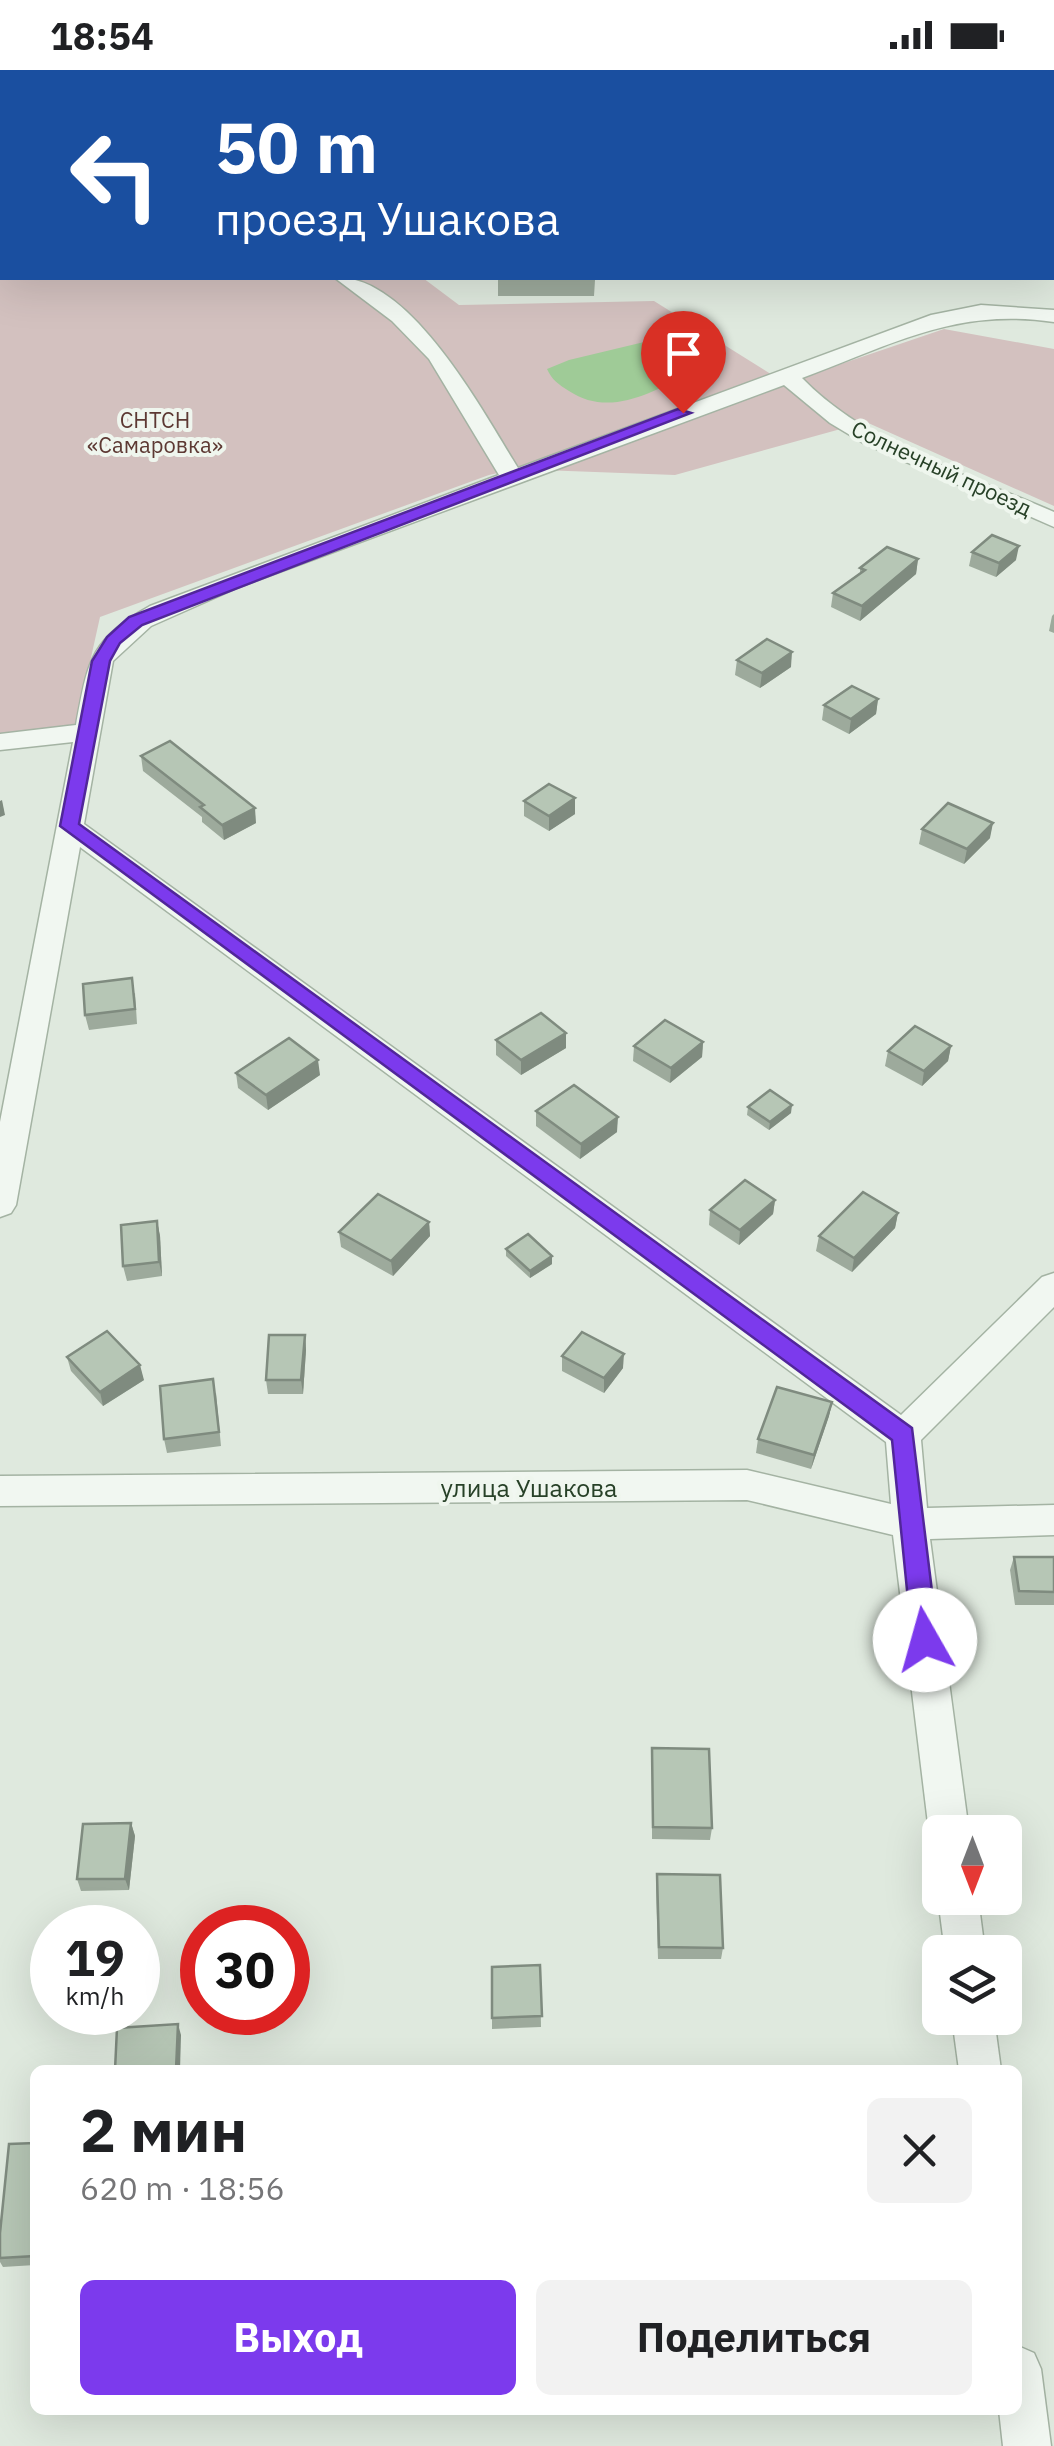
<!DOCTYPE html>
<html lang="ru">
<meta charset="utf-8">
<style>
:root{--surface:#fff;--page:#f2f2f2;--text:#202124;--muted:#757577;--accent:#7c3aed}
body{margin:0;font-family:"IBM Plex Sans",sans-serif;background:var(--page);color:var(--text);height:100vh;display:flex;flex-direction:column;font-size:38px;white-space:nowrap}
*{box-sizing:border-box;margin:0}
p{font-size:32px;color:var(--muted)}
.icon{flex:none;width:55px;height:55px;fill:none;stroke:currentColor;stroke-width:2;stroke-linecap:round;stroke-linejoin:round}
.map{position:relative;flex:1;overflow:hidden}
.sheet{position:absolute;left:30px;top:1995px;width:992px;height:350px;display:flex;flex-direction:column;background:var(--surface);border-radius:15px;box-shadow:0 10px 40px #0002}
.sheet>*{flex:none}
.top-card{position:absolute;left:0px;top:0px;width:1055px;height:210px;box-shadow:0 10px 40px #0002;background:#1a4fa0;color:#fff;overflow:hidden}
.needle{width:65px;rotate:180deg}
.tools{position:absolute;left:922px;top:1745px;display:grid;gap:20px}
.tools a{display:grid;place-items:center;width:100px;height:100px;border-radius:15px;background:var(--surface);box-shadow:0 10px 40px #0002;font-size:50px}
.speed{position:absolute;left:30px;top:1835px;display:flex;gap:20px;font-size:50px;font-weight:700;text-align:center}
.speed>*{display:grid;place-content:center;width:130px;height:130px;border-radius:50%;background:var(--surface);box-shadow:0 10px 40px #0002;line-height:1}
.speed small{font-size:25px;font-weight:400}
.speed .limit{border:15px solid #d22;background:#fff;color:#111}
.pin{position:absolute;display:grid;place-items:center;width:85px;height:85px;color:#fff;margin:-102px -42px;border-radius:50% 50% 50% 0;rotate:-45deg;box-shadow:0 0 10px #0007}
.pin .icon{rotate:45deg}
.me{position:absolute;width:110px;margin:-55px;rotate:353deg;stroke-linejoin:round;filter:drop-shadow(0 0 8px #0008)}
.turn{display:flex;align-items:center;gap:35px;height:210px;padding:0 50px;font-size:45px}
.turn .icon{width:130px;height:130px;stroke-width:2.5}
.turn b{display:block;font-size:70px;line-height:85px}
.round{display:grid;place-items:center;flex:none;width:105px;height:105px;border-radius:15px;background:var(--page)}
.head{display:flex;align-items:center;justify-content:space-between;height:170px;padding:0 50px}
h1{font-size:60px;font-weight:700;line-height:75px}
.button{display:flex;gap:20px;margin-top:auto;padding:20px 50px}
.button a{flex:1;height:115px;border-radius:15px;background:var(--accent);color:#fff;font-size:40px;font-weight:700;line-height:115px;text-align:center}
.button a+a{background:var(--page);color:var(--text)}
.status{display:flex;justify-content:space-between;align-items:center;height:70px;padding:0 50px;background:var(--surface);direction:ltr}
.status svg{height:28px;fill:currentColor}
.map>svg:first-child{display:block}
</style>
<div class="status"><b>18:54</b><svg viewBox="0 0 49 12"><path d="M0 12V9h3v3zM5 12V6h3v6zM10 12V3h3v9zM15 12V0h3v12zM26 1h20v11H26zM47 4h2v5h-2z"/></svg></div>
<div class="map">
<svg width="1054" height="2376" viewBox="0 0 1054 2376">
<rect width="100%" height="100%" fill="#dfe9de"/>
<path fill="#d3c1bf" d="M0,0L194,2H2V208H423L459,235L654,231L785,313L944,259L1054,279V436L866,352L675,405L515,399L489,405L100,547L76,655L0,664Z"/>
<path fill="#9fcb97" d="M665,267L692,285L688,303C651,324 608,347 569,321C558,314 552,310 547,299L569,290Z"/>
<g fill="none" stroke-linecap="round" stroke-linejoin="round">
<g stroke="#a4b3a3" stroke-width="3">
<g id="street">
<path d="M136,0H154L156,2H138Z"/>
<path d="M335,208C409,203 483,342 518,398L931,245L981,235L1054,240V252C956,237 891,275 802,308C868,376 969,405 1054,442V457L865,374L830,353L784,315L239,517L151,556L113,591L84,754L901,1345L1042,1207L1054,1203V1237L921,1370L927,1438L1054,1435V1465L930,1469L969,1762H940V1777L929,1762L893,1465L747,1430L0,1436V1406L747,1400L891,1434L886,1372L80,777L16,1135L11,1143L0,1147V1052L73,672L0,680V664L76,655C88,592 89,570 150,536L499,405L429,289L392,251Z"/>
<path d="M940,1823V1828H978L985,1882H945L938,1828Z"/>
<path d="M952,1948H994L1001,2000H959Z"/>
<path d="M1018,2276L1034,2283L1041,2299L1051,2376H1003L999,2340H1018Z"/>
</g>
</g>
<use href="#street" fill="#f1f7f1" fill-rule="evenodd"/>
</g>
<g fill="#9daa9c">
<path d="M815,0H1054V13L1052,15V2H815Z"/>
<path d="M498,208H626V209L595,210L594,226H498Z"/>
<path d="M972,482L1016,490L996,507L969,496Z"/>
<path d="M918,489L916,504L860,551L831,537L833,523L860,503V498Z"/>
<path d="M1054,544V563L1049,561L1052,546Z"/>
<path d="M737,590L791,597L760,618L735,605Z"/>
<path d="M878,629L876,644L849,664L822,650L824,635Z"/>
<path d="M141,686L256,753L224,770L202,752V747L143,701Z"/>
<path d="M575,728V744L549,761L524,746V731Z"/>
<path d="M922,759L990,768L964,794L919,774Z"/>
<path d="M135,923L137,954L89,960L85,945Z"/>
<path d="M566,963V978L521,1005L496,985V970Z"/>
<path d="M703,972L702,987L670,1013L633,991L634,976Z"/>
<path d="M951,976L948,991L922,1016L885,996L888,981Z"/>
<path d="M236,1003L320,1005L268,1040L238,1018Z"/>
<path d="M748,1037L791,1043L769,1060L747,1045Z"/>
<path d="M536,1041L617,1062L580,1089L536,1056Z"/>
<path d="M775,1130L773,1144L739,1175L709,1155L710,1140Z"/>
<path d="M898,1143L895,1158L852,1202L816,1181L819,1166Z"/>
<path d="M157,1151L160,1166L162,1206L127,1211L123,1196Z"/>
<path d="M429,1152L430,1166L393,1206L341,1177L339,1162Z"/>
<path d="M506,1179L552,1194L530,1208L506,1186Z"/>
<path d="M305,1265L306,1280L303,1324H268L266,1310Z"/>
<path d="M562,1286L623,1298L604,1323L562,1301Z"/>
<path d="M67,1287L144,1310L103,1336L71,1301Z"/>
<path d="M216,1323L221,1376L167,1383L164,1369Z"/>
<path d="M832,1332L829,1346L811,1399L756,1383L758,1369Z"/>
<path d="M1014,1487H1054V1535H1015L1010,1500Z"/>
<path d="M652,1678L712,1758L710,1770L652,1769Z"/>
<path d="M131,1753L135,1766L129,1820L81,1821L77,1809Z"/>
<path d="M657,1804L723,1878L721,1889H658L656,1816Z"/>
<path d="M540,1895L541,1957L492,1959V1897Z"/>
<path d="M35,2073V2195L3,2197L0,2192V2163Z"/>
</g>
<g fill="#7f8b7f">
<path d="M1019,476L1016,490L996,507L999,493Z"/>
<path d="M918,489L916,504L860,551L862,536Z"/>
<path d="M792,582L791,597L760,618L762,603Z"/>
<path d="M878,629L876,644L849,664L851,649Z"/>
<path d="M575,728V744L549,761V746Z"/>
<path d="M2,730L5,745L0,747V731Z"/>
<path d="M255,738L256,753L224,770L222,755Z"/>
<path d="M993,753L990,768L964,794L967,779Z"/>
<path d="M566,963V978L521,1005V990Z"/>
<path d="M703,972L702,987L670,1013L671,998Z"/>
<path d="M951,976L948,991L922,1016L924,1001Z"/>
<path d="M318,990L320,1005L268,1040L266,1025Z"/>
<path d="M792,1035L791,1043L769,1060L770,1052Z"/>
<path d="M618,1047L617,1062L580,1089L581,1074Z"/>
<path d="M775,1130L773,1144L739,1175L740,1160Z"/>
<path d="M898,1143L895,1158L852,1202L854,1188Z"/>
<path d="M157,1151L160,1166L162,1206L159,1192Z"/>
<path d="M429,1152L430,1166L393,1206L391,1191Z"/>
<path d="M552,1186V1194L530,1208V1201Z"/>
<path d="M305,1265L306,1280L303,1324L301,1310Z"/>
<path d="M624,1284L623,1298L604,1323V1308Z"/>
<path d="M140,1295L144,1310L103,1336L100,1322Z"/>
<path d="M832,1332L829,1346L811,1399L814,1385Z"/>
<path d="M131,1753L135,1766L129,1820L125,1809Z"/>
<path d="M178,1954L181,1965L180,2000H176Z"/>
</g>
<g fill="#b6c6b5" stroke="#7f8b7f" stroke-width="2.5">
<rect x="298" y="0" width="233" height="2"/>
<path d="M880,0H1050L1049,2H895Z"/>
<path d="M992,465L1019,476L999,493L972,482Z"/>
<path d="M887,477L918,489L862,536L833,523L865,500L860,498Z"/>
<path d="M767,569L792,582L762,603L737,590Z"/>
<path d="M852,616L878,629L851,649L824,635Z"/>
<path d="M170,671L255,738L222,755L200,737L204,735L141,686Z"/>
<path d="M549,714L575,728L549,746L524,731Z"/>
<path d="M948,733L993,753L967,779L922,759Z"/>
<path d="M132,908L135,939L85,945L83,914Z"/>
<path d="M541,943L566,963L521,990L496,970Z"/>
<path d="M665,950L703,972L671,998L634,976Z"/>
<path d="M915,956L951,976L924,1001L888,981Z"/>
<path d="M289,968L318,990L266,1025L236,1003Z"/>
<path d="M574,1015L618,1047L581,1074L536,1041Z"/>
<path d="M770,1020L792,1035L770,1052L748,1037Z"/>
<path d="M745,1110L775,1130L740,1160L710,1140Z"/>
<path d="M863,1122L898,1143L854,1188L819,1166Z"/>
<path d="M378,1124L429,1152L391,1191L339,1162Z"/>
<path d="M157,1151L159,1192L123,1196L121,1155Z"/>
<path d="M528,1164L552,1186L530,1201L506,1179Z"/>
<path d="M107,1261L140,1295L100,1322L67,1287Z"/>
<path d="M582,1262L624,1284L604,1308L562,1286Z"/>
<path d="M269,1265H305L301,1310H266Z"/>
<path d="M213,1309L219,1362L164,1369L160,1316Z"/>
<path d="M777,1317L832,1332L814,1385L758,1369Z"/>
<path d="M1014,1487H1054V1522L1019,1521Z"/>
<path d="M652,1678L709,1679L712,1758L653,1757Z"/>
<path d="M131,1753L125,1809H77L83,1754Z"/>
<path d="M657,1804L720,1805L723,1878L659,1877Z"/>
<path d="M540,1895L542,1946L492,1948V1897Z"/>
<path d="M178,1954L176,2000H115L117,1958Z"/>
<path d="M35,2073V2186L0,2188V2163L9,2074Z"/>
</g>
<path fill="#7c3aed" stroke="#51269a" stroke-width="2.5" d="M678,339L691,343L142,555L120,573L110,591L79,754L912,1358L938,1570L934,1578L925,1581L916,1578L912,1570L892,1370L60,756L92,591L107,567L129,547Z"/>
<g text-anchor="middle" dominant-baseline="central" stroke-width="8" stroke-linejoin="round" paint-order="stroke">
<g font-size="22" fill="#5d3933" stroke="#eff6ee">
<text x="155" y="349">СНТСН<tspan x="155" dy="25">«Самаровка»</tspan></text>
</g>
<g font-size="22" fill="#274127" stroke="#eff6ee">
<text transform="translate(942 398) rotate(25)">Солнечный проезд</text>
</g>
<g font-size="25" fill="#274127" stroke="#eff6ee">
<text x="529" y="1417">улица Ушакова</text>
</g>
</g>
</svg>
<div class="tools">
<a><svg class="needle" viewBox="-14 -14 28 28"><path d="M0-13l5 13h-10z" fill="#e53935"/><path d="M0 13l5-13h-10z" fill="#757577"/></svg></a>
<a><svg class="icon" aria-label="layers" viewBox="0 0 24 24"><path d="M12 4l9 5-9 5-9-5zM3 14l9 5 9-5"/></svg></a>
</div>
<div class="speed"><div>19<small>km/h</small></div><div class="limit">30</div></div>
<div class="pin" style="left:683px;top:343px;background:#d93025"><svg class="icon" aria-label="arrive" viewBox="0 0 24 24"><path d="M6 21V4h12l-3 4 3 4H6"/></svg></div>
<svg class="me" style="left:925px;top:1570px" viewBox="-20 -20 40 40"><circle r="19" fill="#fff"/><path d="M0-13L10 11 0 6-10 11z" fill="#7c3aed"/></svg>
<div class="top-card">
<div class="turn"><svg class="icon" aria-label="left" viewBox="0 0 24 24"><path d="M17 20v-9H6M10 6l-5 5 5 5"/></svg><div><b>50 m</b>проезд Ушакова</div></div>
</div>
<section class="sheet">
<div class="head"><div><h1>2 мин</h1><p>620 m · 18:56</p></div><a class="round"><svg class="icon" aria-label="close" viewBox="0 0 24 24"><path d="M6 6l12 12M18 6L6 18"/></svg></a></div>
<div class="button"><a>Выход</a><a>Поделиться</a></div>
</section>
</div>
